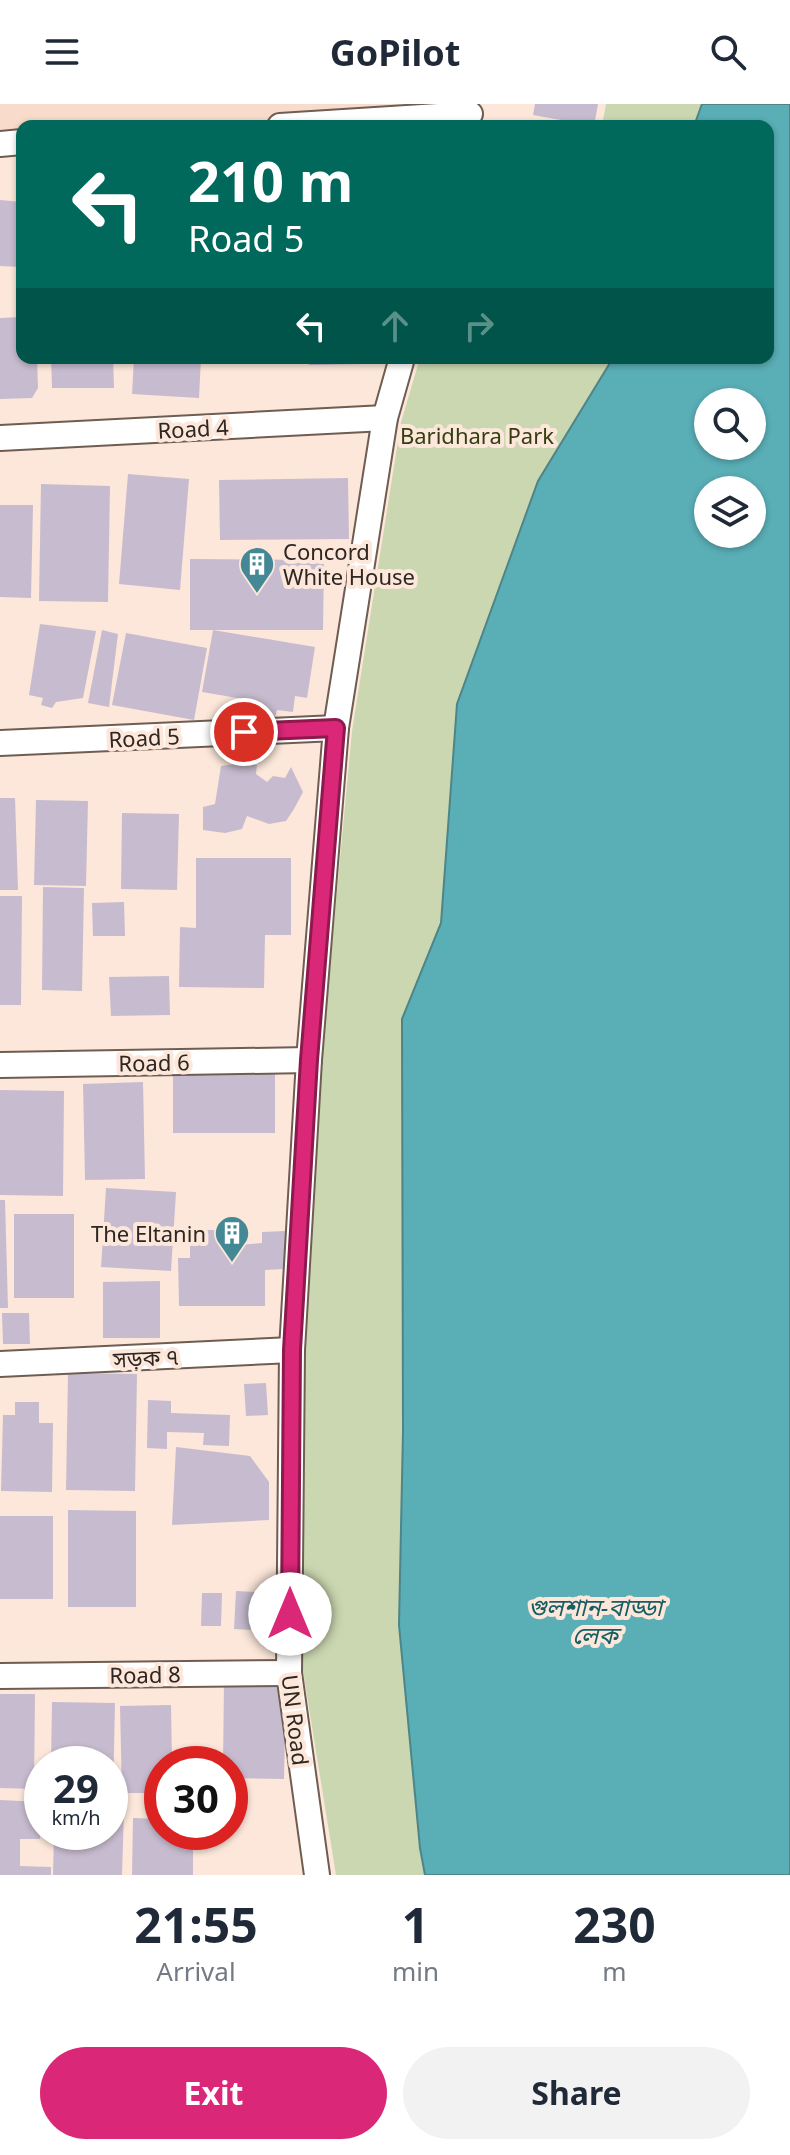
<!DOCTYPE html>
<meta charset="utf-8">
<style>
:root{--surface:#fff;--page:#f2f2f3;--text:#1f2937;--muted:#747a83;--accent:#db2777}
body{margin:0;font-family:"Noto Sans","Noto Sans Bengali",sans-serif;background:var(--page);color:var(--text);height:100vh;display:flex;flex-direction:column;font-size:30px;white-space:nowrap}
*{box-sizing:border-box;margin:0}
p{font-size:26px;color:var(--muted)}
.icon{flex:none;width:44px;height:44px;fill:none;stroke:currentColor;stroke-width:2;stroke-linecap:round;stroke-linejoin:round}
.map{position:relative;height:1771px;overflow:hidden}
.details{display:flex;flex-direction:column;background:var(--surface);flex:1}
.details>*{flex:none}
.top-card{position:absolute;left:16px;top:16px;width:758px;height:244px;border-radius:16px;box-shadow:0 2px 6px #0004;background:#00695c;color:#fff;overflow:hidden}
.tools{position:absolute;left:694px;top:284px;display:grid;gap:16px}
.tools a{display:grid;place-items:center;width:72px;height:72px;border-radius:50%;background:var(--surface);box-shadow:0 2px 6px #0004;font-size:40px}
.speed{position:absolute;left:24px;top:1642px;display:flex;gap:16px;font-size:40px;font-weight:700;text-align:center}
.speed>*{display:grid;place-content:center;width:104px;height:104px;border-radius:50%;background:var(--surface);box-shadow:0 2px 6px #0004;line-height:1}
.speed small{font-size:20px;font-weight:400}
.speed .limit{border:12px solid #d22;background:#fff;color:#111}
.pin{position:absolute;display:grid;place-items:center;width:68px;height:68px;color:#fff;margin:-34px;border:4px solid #fff;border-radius:50%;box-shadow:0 2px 8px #0007}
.me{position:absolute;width:88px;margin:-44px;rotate:0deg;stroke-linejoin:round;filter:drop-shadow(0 0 6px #0008)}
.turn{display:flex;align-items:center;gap:28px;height:168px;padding:0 40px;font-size:36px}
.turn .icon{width:104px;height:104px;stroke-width:2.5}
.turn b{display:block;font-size:56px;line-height:68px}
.lanes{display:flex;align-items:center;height:76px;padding:0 40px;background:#0003;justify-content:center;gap:40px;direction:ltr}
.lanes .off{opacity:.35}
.eta{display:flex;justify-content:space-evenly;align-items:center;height:136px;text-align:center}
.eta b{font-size:48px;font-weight:700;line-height:56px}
.cta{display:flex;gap:16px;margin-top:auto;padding:16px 40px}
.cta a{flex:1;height:92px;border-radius:48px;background:var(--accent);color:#fff;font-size:32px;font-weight:700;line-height:92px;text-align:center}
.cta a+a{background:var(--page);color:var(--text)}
header{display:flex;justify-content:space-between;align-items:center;height:104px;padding:0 40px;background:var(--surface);font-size:36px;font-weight:700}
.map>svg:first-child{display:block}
</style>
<header><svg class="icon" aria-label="menu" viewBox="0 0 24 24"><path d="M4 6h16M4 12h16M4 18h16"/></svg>GoPilot<svg class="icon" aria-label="search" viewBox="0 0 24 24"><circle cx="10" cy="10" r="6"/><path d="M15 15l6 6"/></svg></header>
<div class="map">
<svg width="790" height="1771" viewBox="0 0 790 1771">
<rect width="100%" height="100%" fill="#fce7da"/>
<path fill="#f8dbca" d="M0,0H454L450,22H22V40H0Z"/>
<g fill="#cbd7b1">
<path d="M606,0H706L698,22H602Z"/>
<path d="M420,254H614L433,1771H336L303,1567V1246L322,947L352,627L401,318Z"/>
</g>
<path fill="#5aaeb6" stroke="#4d8589" stroke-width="2" fill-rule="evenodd" d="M702,0H790V1771H425L420,1744L399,1521L403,1327L402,915L441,819L457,600L538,377L613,254H768V22H694ZM708,298H752V342H708ZM708,386H752V430H708Z"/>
<g fill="#c7bccf">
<path d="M535,0H598L594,22L533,11Z"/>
<path d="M0,96L22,98L20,163L0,162Z"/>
<path d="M22,213V254H37L38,284L32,294L0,295V214Z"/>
<path d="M51,254H113L114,284H52Z"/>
<path d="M134,254H201L199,294L132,290Z"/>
<path d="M309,254H361L362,260L309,261Z"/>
<path d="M128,370L189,375L180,486L119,480Z"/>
<path d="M348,374L349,435L220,436L219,376Z"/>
<path d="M41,380L110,382L108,498L39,497Z"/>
<path d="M0,401H33L31,494L0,493Z"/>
<path d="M190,455L324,456L323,526H190Z"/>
<path d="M40,520L96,527L83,594L56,598L52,604L41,601L43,594L29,591Z"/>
<path d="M102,526L118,530L109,603L88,599Z"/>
<path d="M213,526L315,543L307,594L295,592L293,608L277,606L275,613L253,609L255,597L202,588Z"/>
<path d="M126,529L207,544L194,616L112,601Z"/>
<path d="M242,659L257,661L256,670L267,678L273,672L285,674L291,663L303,688L294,705L286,717L269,720L247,712L242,725L225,729L203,726V703L215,700L221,662Z"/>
<path d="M0,694H15L18,786H0Z"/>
<path d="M36,696L88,697L86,782L34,781Z"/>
<path d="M122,709L179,710L177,786L121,785Z"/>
<path d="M196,754H291V831H265L264,884L179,883L180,823L196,824Z"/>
<path d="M43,783L84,784L82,887L42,886Z"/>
<path d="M0,792H22L21,901H0Z"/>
<path d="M124,798L125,832H93L92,799Z"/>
<path d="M169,872L170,911L111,912L109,873Z"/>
<path d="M173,964L275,965V1029H173Z"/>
<path d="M143,978L145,1075L85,1076L83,980Z"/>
<path d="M0,986L64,987L63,1092L0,1091Z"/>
<path d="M106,1084L176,1088L171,1167L101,1163Z"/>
<path d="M0,1096H5L8,1204H0Z"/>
<rect x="14" y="1110" width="60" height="84"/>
<path d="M190,1126H228V1142L262,1139V1128L285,1127V1165L265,1166V1202H179L178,1154H190Z"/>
<path d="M160,1177V1234H103V1178Z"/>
<path d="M2,1209H29L30,1240H3Z"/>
<path d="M68,1269L137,1270L135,1387L66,1386Z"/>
<path d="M266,1279L268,1311L246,1312L244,1280Z"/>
<path d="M148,1296L171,1297V1309L230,1311L229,1342L203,1341L204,1329L167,1328V1345L147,1344Z"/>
<path d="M15,1298H39V1319H53L52,1388L1,1387L3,1311H15Z"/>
<path d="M176,1343L250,1352L269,1378V1416L172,1421Z"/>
<path d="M68,1406L136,1407V1503H68Z"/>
<rect x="0" y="1412" width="53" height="83"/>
<path d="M236,1487L275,1489L273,1527L234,1525Z"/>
<path d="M202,1489H222L221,1522H201Z"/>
<path d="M224,1578L286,1579L284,1675L230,1674V1660H223Z"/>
<path d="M0,1590H35L34,1685L0,1684Z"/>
<path d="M52,1598L115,1599L113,1695H110V1660H51Z"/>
<path d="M171,1601L172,1660H162V1689H122L120,1602Z"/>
<path d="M0,1696L41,1698L40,1735H20V1762L51,1763V1771H0Z"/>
<path d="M110,1706L124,1707L122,1771H53L54,1728H110Z"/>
<path d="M133,1714L162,1715V1728H193V1771H132Z"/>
</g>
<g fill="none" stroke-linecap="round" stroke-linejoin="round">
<g stroke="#6f5d52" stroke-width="28">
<g id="street">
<path d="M280,22L470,10"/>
<path d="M0,40L22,38"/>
<path d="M0,334L385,314"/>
<path d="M0,639L336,624"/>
<path d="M0,961L309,956"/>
<path d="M0,1260L292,1246"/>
<path d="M0,1572L289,1569"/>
<path d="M317,1771L289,1569L292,1246L309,956L336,624L385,314L402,254"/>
</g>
</g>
<use href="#street" stroke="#fff" stroke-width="24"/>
</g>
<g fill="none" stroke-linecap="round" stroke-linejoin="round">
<g stroke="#8e194d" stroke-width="20">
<path id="route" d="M244,628L336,624L309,956L292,1246L290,1510"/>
</g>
<use href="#route" stroke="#db2777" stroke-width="14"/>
</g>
<defs>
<g id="building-pin" transform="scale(1.8)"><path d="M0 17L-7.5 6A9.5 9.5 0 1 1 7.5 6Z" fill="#438894" stroke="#fce7da"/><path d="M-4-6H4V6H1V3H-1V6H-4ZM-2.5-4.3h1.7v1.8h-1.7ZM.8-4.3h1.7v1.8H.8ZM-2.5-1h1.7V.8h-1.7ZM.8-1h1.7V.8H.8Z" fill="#fff"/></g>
</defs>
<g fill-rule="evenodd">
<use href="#building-pin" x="257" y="460"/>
<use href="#building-pin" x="232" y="1129"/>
</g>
<g text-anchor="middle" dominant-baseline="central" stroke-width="8" stroke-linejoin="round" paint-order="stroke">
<g font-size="22" fill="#2e2621" stroke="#fce7da">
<text transform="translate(193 324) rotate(-3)">Road 4</text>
<text transform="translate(144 633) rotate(-3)">Road 5</text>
<text transform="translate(154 958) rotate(-1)">Road 6</text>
<text transform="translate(146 1253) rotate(-3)">সড়ক ৭</text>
<text transform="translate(145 1570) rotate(-1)">Road 8</text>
<text transform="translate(296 1616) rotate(83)">UN Road</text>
</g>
<g font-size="22" fill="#333e11" stroke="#fce7da">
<text x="477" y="331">Baridhara Park</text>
</g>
<g font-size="22" fill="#2e2621" stroke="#fce7da" text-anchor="start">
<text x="283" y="447">Concord<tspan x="283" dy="25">White House</tspan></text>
<text x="206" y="1129" text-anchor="end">The Eltanin</text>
</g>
<g font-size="24" font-style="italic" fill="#165e64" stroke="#fce7da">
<text x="595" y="1502">গুলশান-বাড্ডা<tspan x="595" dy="28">লেক</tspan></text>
</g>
</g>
</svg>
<div class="tools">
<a><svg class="icon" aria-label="search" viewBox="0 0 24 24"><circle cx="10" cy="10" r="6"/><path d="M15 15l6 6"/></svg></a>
<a><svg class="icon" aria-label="layers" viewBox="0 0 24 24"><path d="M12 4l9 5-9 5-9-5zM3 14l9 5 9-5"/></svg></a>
</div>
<div class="speed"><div>29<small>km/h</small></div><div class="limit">30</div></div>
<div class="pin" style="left:244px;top:628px;background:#d93025"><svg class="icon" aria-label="arrive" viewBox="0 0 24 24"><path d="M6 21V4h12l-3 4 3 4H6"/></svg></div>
<svg class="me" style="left:290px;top:1510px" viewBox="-20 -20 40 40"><circle r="19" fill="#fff"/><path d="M0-13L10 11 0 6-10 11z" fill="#db2777"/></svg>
<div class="top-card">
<div class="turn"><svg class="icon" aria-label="left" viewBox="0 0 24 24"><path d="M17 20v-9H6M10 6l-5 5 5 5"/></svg><div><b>210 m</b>Road 5</div></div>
<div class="lanes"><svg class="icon" aria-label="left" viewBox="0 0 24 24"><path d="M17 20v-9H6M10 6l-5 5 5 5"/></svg><svg class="icon off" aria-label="ahead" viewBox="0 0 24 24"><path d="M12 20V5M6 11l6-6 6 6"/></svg><svg class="icon off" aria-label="right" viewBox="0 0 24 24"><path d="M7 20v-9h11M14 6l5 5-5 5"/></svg></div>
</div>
</div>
<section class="details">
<div class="eta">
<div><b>21:55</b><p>Arrival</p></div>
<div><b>1</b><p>min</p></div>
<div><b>230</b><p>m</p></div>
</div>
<div class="cta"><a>Exit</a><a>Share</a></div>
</section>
